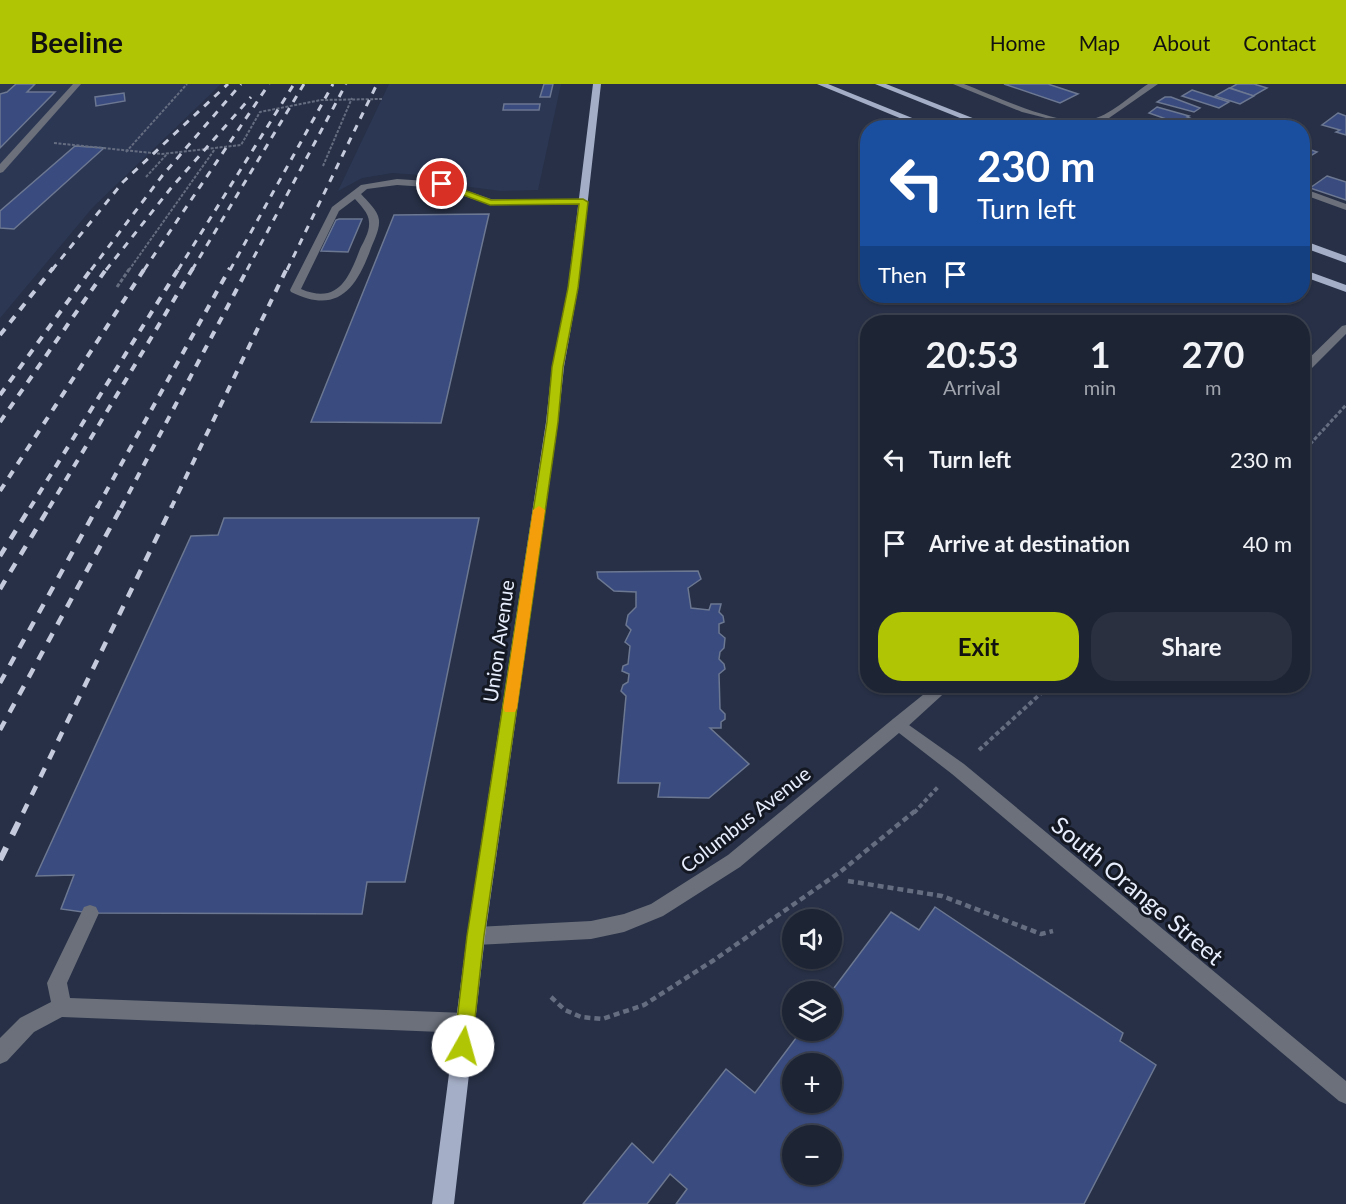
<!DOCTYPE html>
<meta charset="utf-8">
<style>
:root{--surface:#1d2434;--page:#2a3040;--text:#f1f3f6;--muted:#a0a4ac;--line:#3b414f;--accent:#b0c503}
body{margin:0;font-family:Lato,sans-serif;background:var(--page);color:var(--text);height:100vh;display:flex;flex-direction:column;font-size:22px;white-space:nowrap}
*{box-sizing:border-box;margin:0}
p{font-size:20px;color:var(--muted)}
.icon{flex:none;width:33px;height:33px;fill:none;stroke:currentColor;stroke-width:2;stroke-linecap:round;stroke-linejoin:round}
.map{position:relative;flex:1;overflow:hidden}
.side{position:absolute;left:860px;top:231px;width:450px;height:378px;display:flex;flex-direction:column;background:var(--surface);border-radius:24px;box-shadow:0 2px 4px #0004,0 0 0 2px var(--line)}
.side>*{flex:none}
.hud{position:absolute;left:860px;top:36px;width:450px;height:183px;border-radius:24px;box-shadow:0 2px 4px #0004,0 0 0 2px var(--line);background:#1a4fa0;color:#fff;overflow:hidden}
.controls{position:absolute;left:782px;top:825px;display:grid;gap:12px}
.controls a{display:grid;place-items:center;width:60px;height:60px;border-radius:50%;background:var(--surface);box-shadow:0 2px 4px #0004,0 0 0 2px var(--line);font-size:30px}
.pin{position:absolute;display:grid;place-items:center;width:51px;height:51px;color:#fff;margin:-26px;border:3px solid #fff;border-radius:50%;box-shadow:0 2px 6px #0007}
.me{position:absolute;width:66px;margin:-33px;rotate:7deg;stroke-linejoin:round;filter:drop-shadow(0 0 4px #0008)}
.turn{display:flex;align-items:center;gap:21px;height:126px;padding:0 18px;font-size:27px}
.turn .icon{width:78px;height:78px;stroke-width:2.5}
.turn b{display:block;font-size:42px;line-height:51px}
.then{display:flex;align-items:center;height:57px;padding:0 18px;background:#0003;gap:12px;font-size:22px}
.eta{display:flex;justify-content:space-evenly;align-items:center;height:102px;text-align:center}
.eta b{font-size:36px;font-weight:700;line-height:42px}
.button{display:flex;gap:12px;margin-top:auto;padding:12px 18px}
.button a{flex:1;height:69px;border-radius:24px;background:var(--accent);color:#111;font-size:24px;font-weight:700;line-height:69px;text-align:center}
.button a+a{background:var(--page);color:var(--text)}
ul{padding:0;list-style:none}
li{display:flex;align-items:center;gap:18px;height:84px;padding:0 18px}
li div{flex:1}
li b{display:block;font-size:22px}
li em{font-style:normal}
header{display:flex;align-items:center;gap:36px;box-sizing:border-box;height:84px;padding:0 30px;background:var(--accent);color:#111}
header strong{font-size:28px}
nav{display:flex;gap:33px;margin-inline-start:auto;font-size:21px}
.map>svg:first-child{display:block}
</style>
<header>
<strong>Beeline</strong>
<nav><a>Home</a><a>Map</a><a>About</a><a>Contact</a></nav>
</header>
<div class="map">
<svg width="1346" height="1120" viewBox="0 0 1346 1120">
<rect width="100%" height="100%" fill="#273046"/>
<g fill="#2c3754">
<path d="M0,0H221L93,123L0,234Z"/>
<path d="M389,0H561L538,106L501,107L463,102L436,92L392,89L362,94L338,107Z"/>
</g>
<g fill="#394b7f" stroke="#6c7791" stroke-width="1.5" fill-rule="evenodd">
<path d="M16,0H35L27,8H55L0,64V10L7,8Z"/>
<path d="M544,0H553L550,13H540Z"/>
<path d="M1004,0H1048L1078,10L1060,19Z"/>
<path d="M1237,0H1254L1267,4L1253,12L1230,4Z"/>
<path d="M1229,4L1254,12L1240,20L1215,12Z"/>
<path d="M1192,6L1229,18L1219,24L1182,12Z"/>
<path d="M124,9L125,17L96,22L95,13Z"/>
<path d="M1165,13H1171L1200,24L1194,28L1157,18Z"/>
<path d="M504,20H540L539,26H503Z"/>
<path d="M1157,23L1189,32L1187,33L1205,40L1201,42L1195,40L1189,43L1149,29Z"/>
<path d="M1338,29L1346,32V51L1336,48L1340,46L1322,41Z"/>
<path d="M75,62L104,64L14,145L0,144V127Z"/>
<path d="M1302,63L1317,68L1302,77Z"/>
<path d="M1327,92L1346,98V116L1310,104Z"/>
<path d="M489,130L441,339L311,338L394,131Z"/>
<path d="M339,135H362L348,168L321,167L336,136Z"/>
<path d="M224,434H479L405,798H367L362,830L90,829L61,825L74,791L36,792L191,452L218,451Z"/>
<path d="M698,487L701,495L688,504L691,524L709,526L711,520H721L719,528L723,532L724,538L719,540V549L725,554L724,564L720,568L719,575L724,580L725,585L719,590L720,625L725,630V635L721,638V644H710L749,680L709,714L658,713L660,699H618L626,612L621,607L623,601L628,598L629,590L622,587L623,582L628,580L630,562L625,558L631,546L626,541L628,531L636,523V508L614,507L598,494L597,488Z"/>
<path d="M935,823L1123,949L1120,957L1156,981L1084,1120H676L687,1105L670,1090L647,1120H583L632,1059L653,1079L726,985L755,1009L802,946H831V908L891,828L919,846ZM792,980H831V1018H792ZM792,1052H831V1090H792Z"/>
</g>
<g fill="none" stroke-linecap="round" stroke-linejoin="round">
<g stroke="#656d81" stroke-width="2" stroke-dasharray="3 1.5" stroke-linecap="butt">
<path d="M54,59L162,70L241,61L260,28L321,16L382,15"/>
<path d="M126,68L187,0"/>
<path d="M323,82L352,14"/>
<path d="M146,93L167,70"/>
<path d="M129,186L215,65"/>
</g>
<g stroke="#656d81" stroke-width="3" stroke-dasharray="4 2" stroke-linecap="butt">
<path d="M117,203L130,184"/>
<path d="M1302,369L1346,321"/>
</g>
<g stroke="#656d81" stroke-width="4" stroke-dasharray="4.5 3" stroke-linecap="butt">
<path d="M979,666L1049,602"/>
<path d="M914,729L938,703"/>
</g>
<g stroke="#656d81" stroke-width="4.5" stroke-dasharray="6 4" stroke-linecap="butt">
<path d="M848,797L942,812L1041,850L1053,847"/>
<path d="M551,913L565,926L581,933L602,935L644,921L714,876L840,788L915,727"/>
</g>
<g fill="#6b707b" fill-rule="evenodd">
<path d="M73,0H81L3,88L0,89V80Z"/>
<path d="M397,95L442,98L491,115H583L588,118L583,121H490L441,104L397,101L367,105L361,110C367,117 378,126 379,136C380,146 373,158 370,167C355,207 336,230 291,208L290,206L332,123L361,101ZM355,115C360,121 369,129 369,138C370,147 364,157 360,165C349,194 338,221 301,205L339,127Z"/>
<path d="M1302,104L1346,120V126L1302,110Z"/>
<path d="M90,821L96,823L99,829L67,899L70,914L466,929L473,932L476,939L473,946L466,949L62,933L34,948L7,977L0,980V954L20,934L51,918L47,899L84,823Z"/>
</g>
<g fill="#6b707b" fill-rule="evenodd">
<path d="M953,0H964C993,11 1060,43 1089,36C1110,32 1130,12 1148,0H1158L1109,34L1093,41L1078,42L1022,28Z"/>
<path d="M1346,241V250L1306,290L1302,291V281L1342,242Z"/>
<path d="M934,602H952L905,645L899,646L893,645L891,640L893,635Z"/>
</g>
<path fill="#6b707b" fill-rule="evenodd" d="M899,634L964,680L1346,997V1020L1339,1017L952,690L899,649L740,783L663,832L624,848L591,855L476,861L469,858L467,852L469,846L476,843L591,837L624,830L651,820L728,771L893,635Z"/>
<g fill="#a4aec6" fill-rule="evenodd">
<path d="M593,0H601L578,204L564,283L558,338L485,852L454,1120H432L467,852L546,338L552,283L568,204Z"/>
<path d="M817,0H828L937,44H924Z"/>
<path d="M875,0H886L998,44H985Z"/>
<path d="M1302,156L1346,172V179L1302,163Z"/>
<path d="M1302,185L1346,201V208L1302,192Z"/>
</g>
<g stroke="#c5cbdc" stroke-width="3" stroke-dasharray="7 7" stroke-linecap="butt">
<path d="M52,186L123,98L228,0"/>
<path d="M91,186L162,92L241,0"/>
<path d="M106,186L171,104L251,13"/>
<path d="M144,186L269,0"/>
<path d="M178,186L294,0"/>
<path d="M192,186L304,0"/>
<path d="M230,186L333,0"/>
<path d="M247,186L346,0"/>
<path d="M287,186L377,0"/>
</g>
<g stroke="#c5cbdc" stroke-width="4" stroke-dasharray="8 8" stroke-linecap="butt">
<path d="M0,251L53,184"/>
<path d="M0,311L92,184"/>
<path d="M0,338L107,184"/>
<path d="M0,407L145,184"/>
<path d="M30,424L179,184"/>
<path d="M49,424L193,184"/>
<path d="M97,424L230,184"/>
<path d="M121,424L248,184"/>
<path d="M171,424L287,184"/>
</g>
<g stroke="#c5cbdc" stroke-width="4.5" stroke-dasharray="10 10" stroke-linecap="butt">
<path d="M0,472L31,422"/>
<path d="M0,505L50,422"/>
<path d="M0,599L98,422"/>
<path d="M0,646L122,422"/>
<path d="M23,729L172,422"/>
</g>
<path stroke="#c5cbdc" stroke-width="6" stroke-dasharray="14 14" stroke-linecap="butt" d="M0,776L24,727"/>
</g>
<path fill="#b0c503" stroke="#728002" stroke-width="1.5" d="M442,98L491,116L583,115L588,118L578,204L563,283L558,338L484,852L472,962L469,968L463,971L456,968L454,962L467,852L547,338L552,283L568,204L579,120L490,121L439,102L438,100Z"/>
<path fill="#f59e0b" d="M539,422L545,426L517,624L515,628H505L503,624L533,426Z"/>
<g text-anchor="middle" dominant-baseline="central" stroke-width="6" stroke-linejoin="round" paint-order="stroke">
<g font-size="20" fill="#e7edfc" stroke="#141822">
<text transform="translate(498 557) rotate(-82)">Union Avenue</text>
<text transform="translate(745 735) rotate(-38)">Columbus Avenue</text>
</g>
<g font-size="24" fill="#e7edfc" stroke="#141822">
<text transform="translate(1138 806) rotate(40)">South Orange Street</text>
</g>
</g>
</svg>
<div class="controls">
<a><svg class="icon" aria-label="sound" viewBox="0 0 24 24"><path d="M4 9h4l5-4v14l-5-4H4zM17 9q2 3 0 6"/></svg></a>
<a><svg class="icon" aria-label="layers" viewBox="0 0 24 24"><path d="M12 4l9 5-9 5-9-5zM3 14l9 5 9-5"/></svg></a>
<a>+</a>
<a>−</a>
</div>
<div class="pin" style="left:442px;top:100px;background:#d93025"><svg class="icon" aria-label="arrive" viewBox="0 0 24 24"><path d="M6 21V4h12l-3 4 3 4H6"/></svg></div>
<svg class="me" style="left:463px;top:962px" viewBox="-20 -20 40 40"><circle r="19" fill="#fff"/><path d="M0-13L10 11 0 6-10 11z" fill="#b0c503"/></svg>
<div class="hud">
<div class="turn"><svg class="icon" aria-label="left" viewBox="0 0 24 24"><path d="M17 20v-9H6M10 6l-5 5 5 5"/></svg><div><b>230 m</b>Turn left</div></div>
<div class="then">Then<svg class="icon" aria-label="arrive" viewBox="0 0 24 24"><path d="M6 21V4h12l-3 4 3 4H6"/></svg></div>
</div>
<section class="side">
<div class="eta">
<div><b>20:53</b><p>Arrival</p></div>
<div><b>1</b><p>min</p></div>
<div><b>270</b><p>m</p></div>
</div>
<ul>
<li><svg class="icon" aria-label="left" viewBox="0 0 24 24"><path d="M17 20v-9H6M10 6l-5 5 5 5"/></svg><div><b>Turn left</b></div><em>230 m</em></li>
<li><svg class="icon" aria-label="arrive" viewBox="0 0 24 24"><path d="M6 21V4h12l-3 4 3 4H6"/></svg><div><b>Arrive at destination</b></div><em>40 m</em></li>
</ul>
<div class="button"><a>Exit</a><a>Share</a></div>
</section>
</div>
